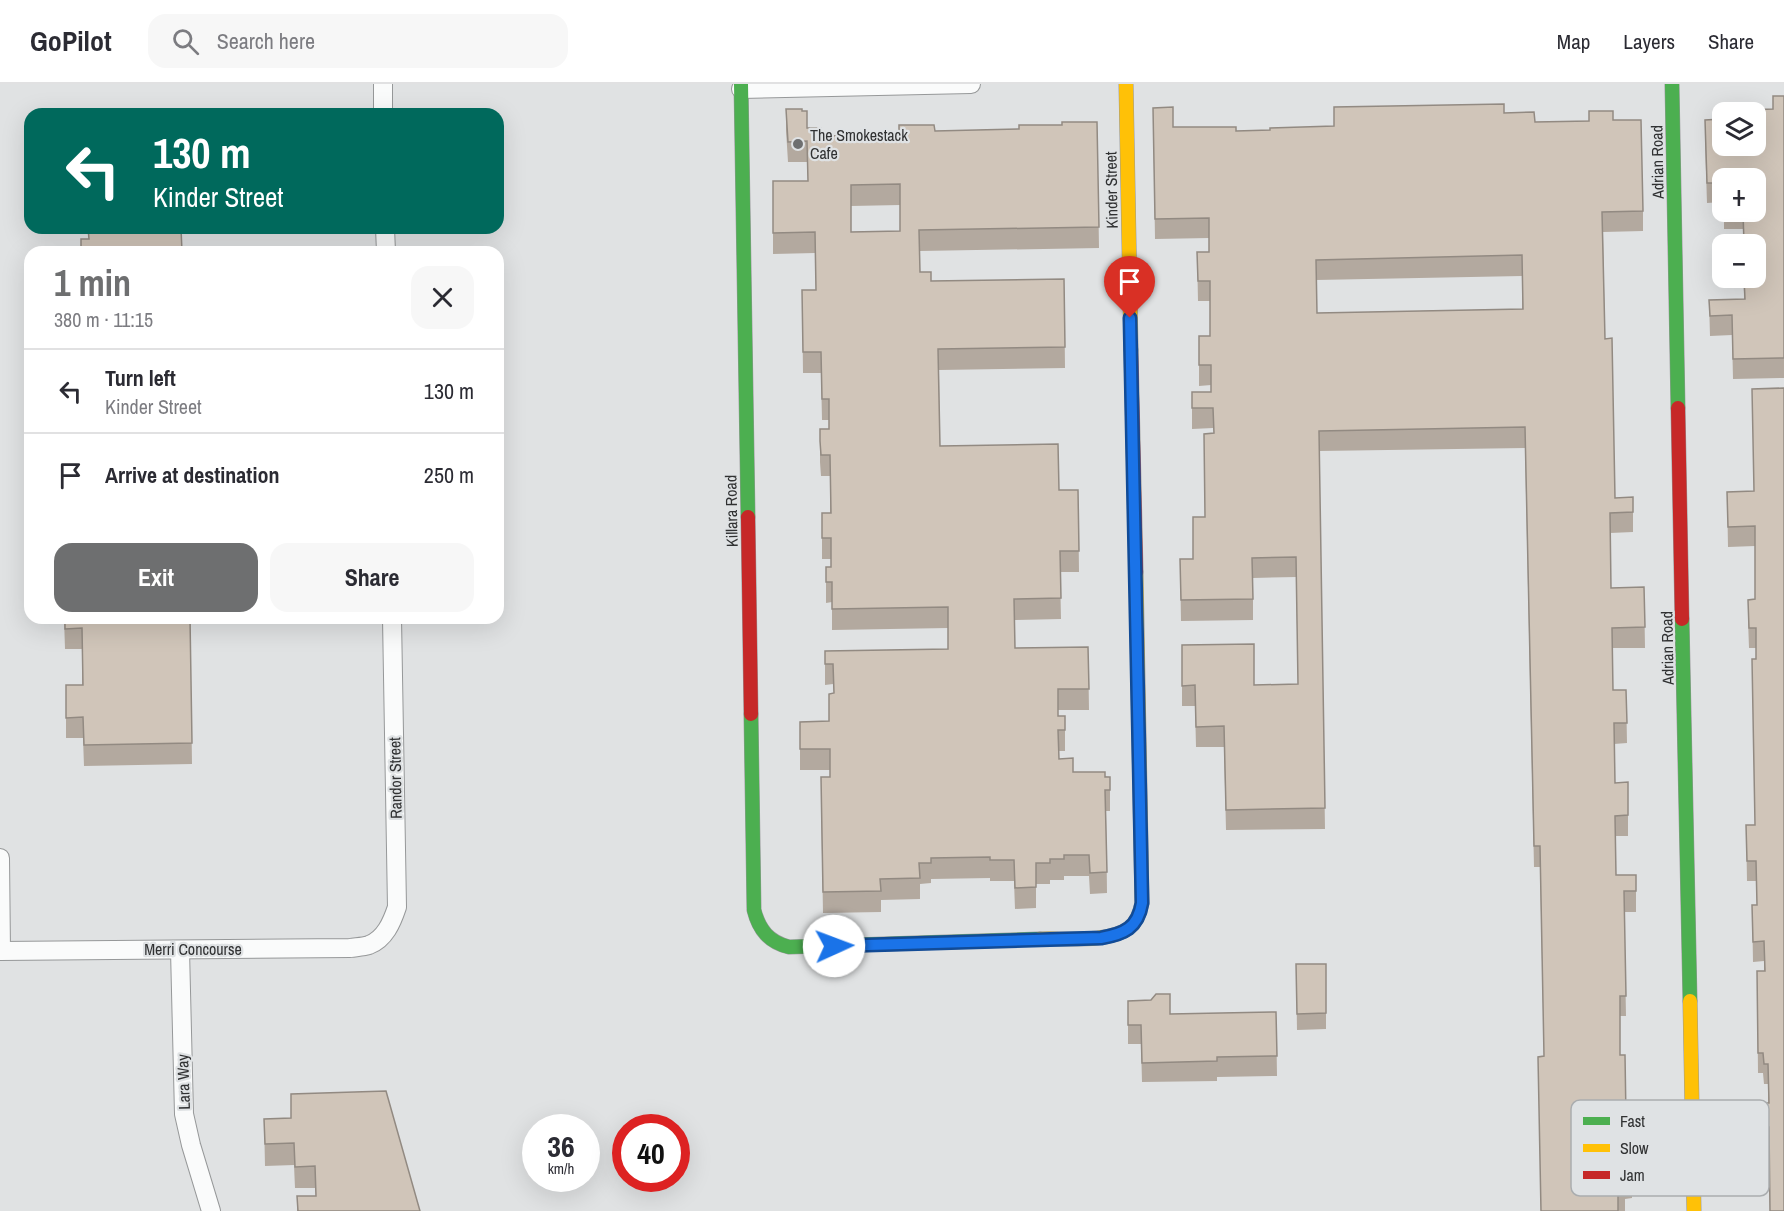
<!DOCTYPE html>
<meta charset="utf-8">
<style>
:root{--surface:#fff;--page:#f7f7f7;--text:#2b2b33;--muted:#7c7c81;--line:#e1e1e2;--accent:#6e6f70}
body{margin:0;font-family:"Archivo Narrow",sans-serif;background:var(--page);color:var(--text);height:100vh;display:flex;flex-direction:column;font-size:22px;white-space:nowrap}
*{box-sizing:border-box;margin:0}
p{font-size:20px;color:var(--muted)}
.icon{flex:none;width:33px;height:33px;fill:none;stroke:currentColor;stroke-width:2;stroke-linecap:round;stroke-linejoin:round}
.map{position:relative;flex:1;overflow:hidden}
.details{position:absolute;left:24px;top:162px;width:480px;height:378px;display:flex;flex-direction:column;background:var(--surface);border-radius:18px;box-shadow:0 6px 24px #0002}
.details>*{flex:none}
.top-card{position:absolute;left:24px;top:24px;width:480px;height:126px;border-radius:18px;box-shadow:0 6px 24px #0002;background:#00695c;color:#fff;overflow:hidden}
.tools{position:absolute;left:1712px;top:18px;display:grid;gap:12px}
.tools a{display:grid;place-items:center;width:54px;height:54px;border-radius:12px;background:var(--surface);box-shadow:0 6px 24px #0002;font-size:30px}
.speed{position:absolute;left:522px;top:1030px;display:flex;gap:12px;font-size:30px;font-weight:700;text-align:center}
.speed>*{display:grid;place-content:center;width:78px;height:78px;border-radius:50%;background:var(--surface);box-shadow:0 6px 24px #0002;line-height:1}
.speed small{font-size:15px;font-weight:400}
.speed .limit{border:9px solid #d22;background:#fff;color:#111}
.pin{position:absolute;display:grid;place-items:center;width:51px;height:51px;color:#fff;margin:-62px -26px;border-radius:50% 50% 50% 0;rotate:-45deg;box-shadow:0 0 6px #0007}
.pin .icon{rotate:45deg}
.me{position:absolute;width:66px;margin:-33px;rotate:88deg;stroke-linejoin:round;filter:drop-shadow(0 0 4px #0008)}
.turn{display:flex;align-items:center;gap:21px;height:126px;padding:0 30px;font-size:27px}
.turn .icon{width:78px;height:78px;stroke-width:2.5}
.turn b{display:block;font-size:42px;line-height:51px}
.round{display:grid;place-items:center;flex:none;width:63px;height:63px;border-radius:18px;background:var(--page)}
.summary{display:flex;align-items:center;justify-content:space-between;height:102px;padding:0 30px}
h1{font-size:36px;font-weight:700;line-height:45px;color:var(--accent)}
.button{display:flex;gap:12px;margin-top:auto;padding:12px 30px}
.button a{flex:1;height:69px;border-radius:18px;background:var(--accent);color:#fff;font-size:24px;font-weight:700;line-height:69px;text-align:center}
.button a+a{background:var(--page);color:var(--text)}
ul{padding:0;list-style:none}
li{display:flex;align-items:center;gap:18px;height:84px;padding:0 30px;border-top:2px solid var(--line)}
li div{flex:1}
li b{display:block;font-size:22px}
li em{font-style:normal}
header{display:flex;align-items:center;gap:36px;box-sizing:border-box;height:84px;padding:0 30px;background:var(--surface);border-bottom:2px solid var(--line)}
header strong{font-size:28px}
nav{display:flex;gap:33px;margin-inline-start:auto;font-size:21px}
.search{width:420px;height:54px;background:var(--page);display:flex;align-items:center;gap:15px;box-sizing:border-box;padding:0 21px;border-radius:18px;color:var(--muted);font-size:22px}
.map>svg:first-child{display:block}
</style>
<header>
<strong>GoPilot</strong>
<div class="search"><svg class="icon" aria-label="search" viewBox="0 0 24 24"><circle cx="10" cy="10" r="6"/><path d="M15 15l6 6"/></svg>Search here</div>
<nav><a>Map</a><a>Layers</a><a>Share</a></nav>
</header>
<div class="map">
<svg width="1784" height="1127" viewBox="0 0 1784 1127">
<rect width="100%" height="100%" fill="#e0e2e3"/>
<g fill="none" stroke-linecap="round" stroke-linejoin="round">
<g stroke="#969899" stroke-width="20">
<g id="street">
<path d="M383,0V30"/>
<path d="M741,5L971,0"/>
<path d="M385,144L386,168"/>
<path d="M0,774L1,867"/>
<path d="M180,866L184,1030L191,1061L211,1127"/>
<path d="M0,867L350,864C356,863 363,863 369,861C385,855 392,838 397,823L392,534"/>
</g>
</g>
<g stroke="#969899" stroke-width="15">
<g id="fast">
<path d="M741,0L748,433"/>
<path d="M1672,0L1678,324"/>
<path d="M1682,535L1690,917"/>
<path d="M751,630L754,826C759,846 769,858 789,863L1040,855"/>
</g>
</g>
<g stroke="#969899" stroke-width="15">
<g id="slow">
<path d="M1126,0L1131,266"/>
<path d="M1040,855C1065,854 1109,859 1129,844C1137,838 1140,829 1142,819L1136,488"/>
<path d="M1690,917L1694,1127"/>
</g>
</g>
<g stroke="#969899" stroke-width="15">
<g id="jam">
<path d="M1131,266L1136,488"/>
<path d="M1678,324L1682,535"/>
<path d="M748,433L751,630"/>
</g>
</g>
<use href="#street" stroke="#fafbfb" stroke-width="18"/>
<use href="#fast" stroke="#4caf50" stroke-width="14"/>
<use href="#slow" stroke="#ffc107" stroke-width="14"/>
<use href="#jam" stroke="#c62828" stroke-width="14"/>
</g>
<g fill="#b3a99f" fill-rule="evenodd">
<path d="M1784,12V294L1733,295L1732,251L1710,252L1709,216L1744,215L1743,145H1724V128H1755L1722,94V118L1707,119L1705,56L1722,62L1773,25Z"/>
<path d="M1153,24L1173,43L1236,47L1270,46L1334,42L1504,29L1535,38L1613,36L1643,127V147L1603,148L1605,255L1615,414L1633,413V448L1610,449L1611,504L1644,503L1645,564H1612L1613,606H1626L1627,659L1614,660L1615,699L1628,715V752H1616V791L1636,807V828H1624L1626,932H1620V971L1626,1033L1631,1047V1067H1621V1080H1632V1114L1625,1115V1127H1541L1544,972L1540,783H1534L1525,364L1319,367L1325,745L1226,746L1224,663H1196L1195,622H1182V561L1254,601L1298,600L1296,493L1253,494V536L1181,537L1180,475H1193L1205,433L1214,349L1213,344L1192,345V308H1211V301L1199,302V252H1210V217H1198L1197,168H1209V154L1155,155ZM1522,192V225L1317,229L1316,196Z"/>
<path d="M786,25L807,44L821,52L899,51L935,47L1019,45L1097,38L1099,164L920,167V188L931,197L1064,195L1065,284L939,286L940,362L1059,406H1078L1079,488H1060L1061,535L1015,536V564L1088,563L1089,626H1058V632L1065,646V667H1059V675L1073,688L1110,693V727H1106L1107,809L1090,810L1089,792H1064V796H1050V800H1036V824L1015,825L1014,797H990V794L931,795V799L920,800V815L881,816V828L823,829L821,714L830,693V686H800V638L829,637L834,609L833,600L825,601V567L948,565V544L832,546V518L826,519V483H831V475H822V450L830,429V392H821L820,378V345H829V336H822L821,289H803L802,206H816L815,169L773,170V97H808L807,78H788L786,46ZM900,121V147L851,148V122Z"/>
<path d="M1784,304L1769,1063H1765L1764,1039L1768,1019V1000H1764L1763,989H1758L1757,887H1764V877L1753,878L1752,821H1757L1756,797H1747L1746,741H1755L1756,564H1749L1748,536L1755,515V462L1728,463L1727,408L1754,407Z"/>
<path d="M64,534H190L192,680L84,682L83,654H66V601H82V565H65Z"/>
<path d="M1296,880H1326V945L1297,946Z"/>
<path d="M1128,917L1170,930L1276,928L1277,992L1217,993V997L1142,998L1141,960H1128Z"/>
<path d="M291,1010L420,1127H297V1112H316L315,1104H295L294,1081L265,1082L264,1035L291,1034Z"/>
</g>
<g fill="#d0c5b9" stroke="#928a82" stroke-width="1.5" fill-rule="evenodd">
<path d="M1773,12H1784V274L1733,275L1732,231L1710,232L1709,216L1745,215L1744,194H1755V160H1744L1743,128H1755V94H1722V99H1707L1705,36L1722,35V62H1755V28H1745V26L1773,25Z"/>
<path d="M1504,20V29L1534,28L1535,38L1589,37V27H1613V36H1641L1643,127L1602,128L1605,255L1612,254L1615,414L1633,413V428L1610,429L1611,504L1644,503L1645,543L1612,544L1613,606H1626L1627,639H1614L1615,699L1628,698V731L1615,732L1616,791H1636V807H1624L1626,912H1620V971H1625L1626,1033H1631V1047H1621V1080H1632V1094H1625V1107L1618,1108V1127H1541L1538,973L1544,972L1540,762H1534L1525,343L1319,347L1325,724L1226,726L1224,642L1196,643L1195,601L1182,602V561L1254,560V601L1298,600L1296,473L1252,474L1253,515L1181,516L1180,475H1193V433H1205L1204,350L1214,349L1213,324H1192V308H1211V281H1199V252H1210V197H1198L1197,168H1209V134L1155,135L1153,24L1173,23V43H1236V47L1270,46V44L1334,42V23ZM1522,171L1523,225L1317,229L1316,176Z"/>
<path d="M786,25H802V27H807V44H821V52L899,51V41H934L935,47L1019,45V41H1062V38H1097L1099,143L919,146L920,188H931V197L1064,195L1065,263L938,265L940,362L1058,360L1059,406H1078L1079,467H1060L1061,514L1014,515L1015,564L1088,563L1089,605H1058V632H1065V646H1058L1059,675L1073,674V688H1105V693H1110V706H1105L1107,788L1090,789L1089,771H1064V775H1050V779H1036V803L1015,804L1014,776H990V773L931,774V779H919L920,794L880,795L881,807L823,808L821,693H830V665H800V638L829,637V610L834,609L833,580H825V567L948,565V523L832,525V498H826V483H831V454H822V429H831L830,371H821L820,357V345H829V315H822L821,268H803L802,206H816L815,148L773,149V97H808L807,57L788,58ZM900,100V147L851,148V101Z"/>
<path d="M88,144H181L182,168H81V155H89Z"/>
<path d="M1784,304V1127H1770L1769,1043H1765L1764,1019H1769L1768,980H1764L1763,969H1758L1757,887H1765L1764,857L1753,858L1752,821H1757L1756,777H1747L1746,741H1755L1752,575H1756V544H1749L1748,516L1755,515V442L1728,443L1727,408L1754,407L1752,305Z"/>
<path d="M65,534H190L192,659L84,661L83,633L66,634V601H83L82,544L65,545Z"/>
<path d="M1296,880H1326V929L1297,930Z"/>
<path d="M1156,910H1170V930L1276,928L1277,972L1217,973V977L1142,979L1141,941H1128V917L1151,916Z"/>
<path d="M386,1007L420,1127H298L297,1112H316L315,1082L295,1083L294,1059L265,1060L264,1035L291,1034V1010Z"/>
</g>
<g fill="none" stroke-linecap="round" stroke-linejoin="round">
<g stroke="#114b97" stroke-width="15">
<path id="route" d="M834,862L1101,854C1124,850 1138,844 1142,819L1130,234"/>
</g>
<use href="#route" stroke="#1a73e8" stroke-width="10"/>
</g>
<circle fill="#6e6f70" stroke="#dfe2e4" stroke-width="2" cx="798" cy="60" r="6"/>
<g text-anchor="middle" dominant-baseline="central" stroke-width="4.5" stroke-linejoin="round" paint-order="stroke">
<g font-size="16" fill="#303132" stroke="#dfe2e4" text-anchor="start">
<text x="810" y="51">The Smokestack<tspan x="810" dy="18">Cafe</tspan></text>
</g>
<g font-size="16" fill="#303132" stroke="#dfe2e4">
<text transform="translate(1657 78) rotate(-91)">Adrian Road</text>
<text transform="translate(1111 106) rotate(-91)">Kinder Street</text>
<text transform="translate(731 427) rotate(-91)">Killara Road</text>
<text transform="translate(1667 564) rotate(-91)">Adrian Road</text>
<text transform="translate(395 694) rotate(-91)">Randor Street</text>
<text x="193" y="865">Merri Concourse</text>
<text transform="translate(183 998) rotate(-92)">Lara Way</text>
</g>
</g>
<rect x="1571" y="1016" width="198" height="96" rx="9" fill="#dfe2e4" stroke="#aaadaf" stroke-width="1.5"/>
<rect x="1583" y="1033" width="27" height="8" fill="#4caf50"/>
<rect x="1583" y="1060" width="27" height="8" fill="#ffc107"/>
<rect x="1583" y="1087" width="27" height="8" fill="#c62828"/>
<g font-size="16" fill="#303132">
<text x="1620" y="1043">Fast</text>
<text x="1620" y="1070">Slow</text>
<text x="1620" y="1097">Jam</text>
</g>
</svg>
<div class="tools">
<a><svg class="icon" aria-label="layers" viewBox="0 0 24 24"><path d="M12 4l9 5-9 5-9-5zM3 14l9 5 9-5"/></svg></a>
<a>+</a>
<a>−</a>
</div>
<div class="speed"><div>36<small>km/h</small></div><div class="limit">40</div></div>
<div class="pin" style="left:1130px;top:234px;background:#d93025"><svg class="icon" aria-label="arrive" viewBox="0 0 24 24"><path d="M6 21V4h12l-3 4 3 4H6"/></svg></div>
<svg class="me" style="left:834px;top:862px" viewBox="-20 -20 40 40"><circle r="19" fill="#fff"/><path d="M0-13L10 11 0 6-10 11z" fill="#1a73e8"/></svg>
<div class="top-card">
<div class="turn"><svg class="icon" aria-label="left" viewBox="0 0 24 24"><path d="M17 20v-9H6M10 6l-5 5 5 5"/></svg><div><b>130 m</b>Kinder Street</div></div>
</div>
<section class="details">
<div class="summary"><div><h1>1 min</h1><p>380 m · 11:15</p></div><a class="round"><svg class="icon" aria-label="close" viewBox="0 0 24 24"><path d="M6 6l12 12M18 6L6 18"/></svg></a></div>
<ul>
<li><svg class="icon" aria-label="left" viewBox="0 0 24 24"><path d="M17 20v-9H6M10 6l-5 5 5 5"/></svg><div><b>Turn left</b><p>Kinder Street</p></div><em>130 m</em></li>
<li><svg class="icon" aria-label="arrive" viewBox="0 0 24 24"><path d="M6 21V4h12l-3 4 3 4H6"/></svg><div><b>Arrive at destination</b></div><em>250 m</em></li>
</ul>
<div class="button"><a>Exit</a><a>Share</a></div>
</section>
</div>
